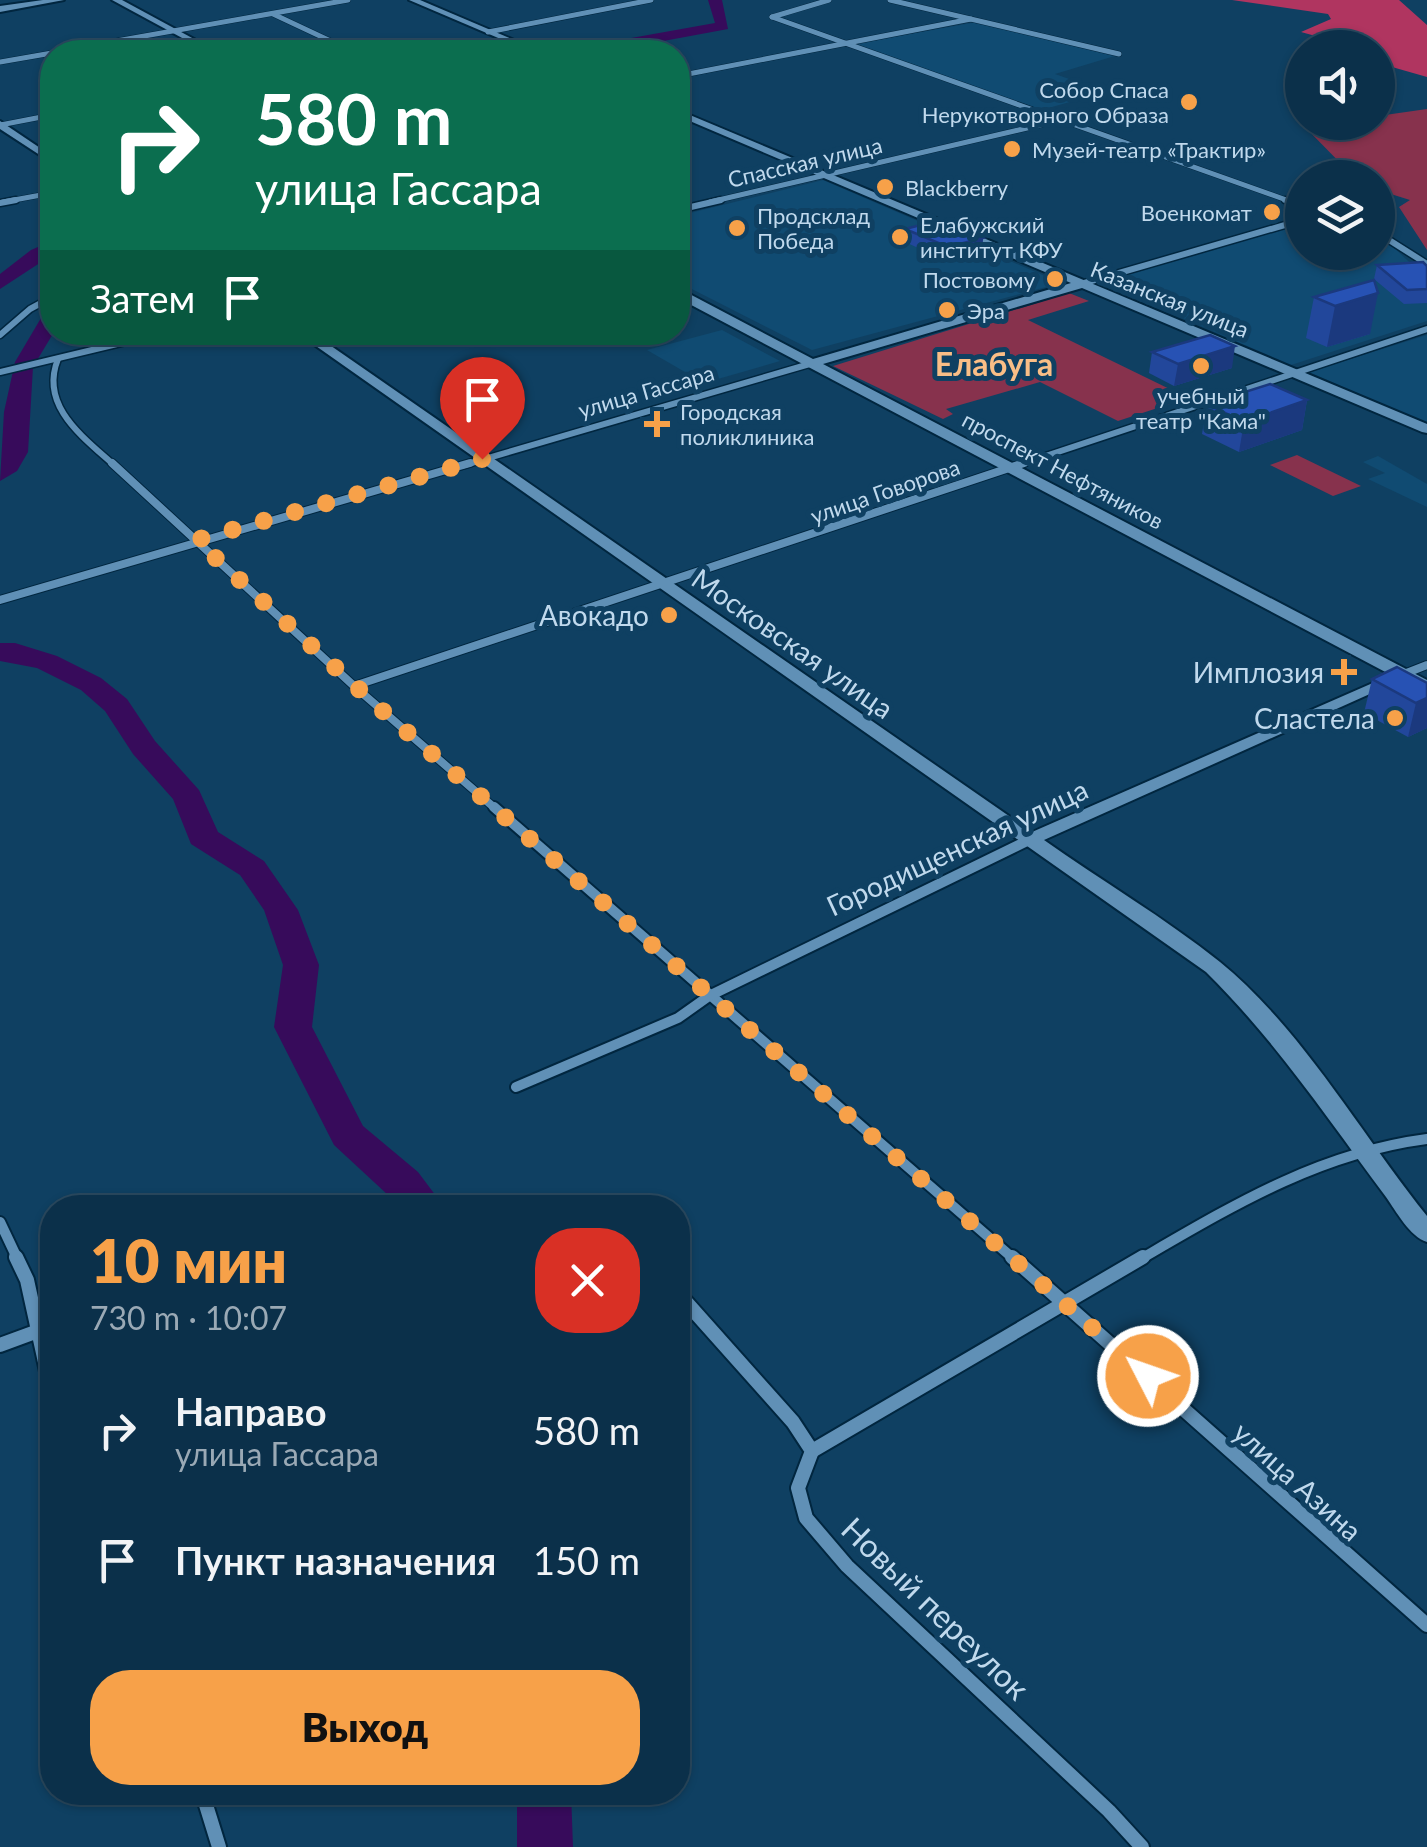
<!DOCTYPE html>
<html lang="ru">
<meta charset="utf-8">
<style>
:root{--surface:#0b304a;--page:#193c54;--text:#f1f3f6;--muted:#9aa9b5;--line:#2b4b62;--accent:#f7a149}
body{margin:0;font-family:Lato,sans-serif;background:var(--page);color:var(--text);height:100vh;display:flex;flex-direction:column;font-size:38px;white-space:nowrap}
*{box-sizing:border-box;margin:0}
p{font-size:32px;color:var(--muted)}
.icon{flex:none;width:55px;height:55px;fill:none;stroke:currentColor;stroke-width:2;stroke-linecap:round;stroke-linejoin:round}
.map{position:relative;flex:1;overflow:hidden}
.panel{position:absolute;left:40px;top:1195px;width:650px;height:610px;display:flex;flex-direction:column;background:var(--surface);border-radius:40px;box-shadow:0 2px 8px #0004,0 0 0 2px var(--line)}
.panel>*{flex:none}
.banner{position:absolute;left:40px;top:40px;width:650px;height:305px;border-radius:40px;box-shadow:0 2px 8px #0004,0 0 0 2px var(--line);background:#0b6e4f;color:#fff;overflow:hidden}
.tools{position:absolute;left:1285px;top:30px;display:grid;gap:20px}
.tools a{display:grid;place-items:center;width:110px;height:110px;border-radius:50%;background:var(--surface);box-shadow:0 2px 8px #0004,0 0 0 2px var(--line);font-size:50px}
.pin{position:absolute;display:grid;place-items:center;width:85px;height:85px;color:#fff;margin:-102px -42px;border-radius:50% 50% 50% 0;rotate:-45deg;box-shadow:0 0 10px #0007}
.pin .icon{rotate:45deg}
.me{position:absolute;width:110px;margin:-55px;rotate:311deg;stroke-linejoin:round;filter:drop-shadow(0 0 8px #0008)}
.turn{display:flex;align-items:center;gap:35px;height:210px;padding:0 50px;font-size:45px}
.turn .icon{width:130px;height:130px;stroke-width:2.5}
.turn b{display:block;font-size:70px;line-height:85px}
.then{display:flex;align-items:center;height:95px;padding:0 50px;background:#0003;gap:20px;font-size:38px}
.round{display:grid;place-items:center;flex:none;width:105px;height:105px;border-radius:40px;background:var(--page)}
.head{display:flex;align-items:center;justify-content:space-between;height:170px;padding:0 50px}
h1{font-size:60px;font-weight:800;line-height:75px;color:var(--accent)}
.action{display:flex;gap:20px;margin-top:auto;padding:20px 50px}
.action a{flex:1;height:115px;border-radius:40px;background:var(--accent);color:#111;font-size:40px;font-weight:800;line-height:115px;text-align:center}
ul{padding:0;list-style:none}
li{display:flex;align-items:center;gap:30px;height:130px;padding:0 50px}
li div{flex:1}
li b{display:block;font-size:38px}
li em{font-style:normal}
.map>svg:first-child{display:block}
</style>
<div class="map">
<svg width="1427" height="1847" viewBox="0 0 1427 1847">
<rect width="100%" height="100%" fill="#0f4062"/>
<g fill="#104b72">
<path d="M977,22L1118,55L1055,74L1106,92L1041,110L855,44Z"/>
<path d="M823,180L1061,283L812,350L678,282V216Z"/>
<path d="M1302,223V252H1378V238L1387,241L1427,279V321L1291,365L1100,282Z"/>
<path d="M722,330L780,361L704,383L647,350Z"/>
<path d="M1427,335V424L1309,372Z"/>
<path d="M1378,456L1427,484V507L1368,479L1385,473L1363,462Z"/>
</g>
<g fill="#87324d">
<path d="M1427,109V250L1399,207L1410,200L1378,190V178L1354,177L1303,125L1378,122V116Z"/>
<path d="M1069,293L1089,301L1028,320L1188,398L1118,421L1040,382L946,409L953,414L943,419L833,366Z"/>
<path d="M1297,455L1361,486L1333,496L1270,465Z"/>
</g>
<path fill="#b03560" d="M1232,0H1399L1427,25V77L1378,63V48L1355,47L1301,32L1331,19L1328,14Z"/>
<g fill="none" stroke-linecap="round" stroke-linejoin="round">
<g fill="#370b5b" fill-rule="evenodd">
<path d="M708,0H722L728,29L604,52H573L581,47L715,23Z"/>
<path d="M52,241V255L0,289V274L31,250Z"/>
<path d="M52,312L54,332L33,367L28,452L17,471L0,481L4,412L15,362L44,313Z"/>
<path d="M0,643H15L57,656L101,678L127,699L155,741L199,790L218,832L264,861L298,910L319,965L312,1027L363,1126L418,1172L445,1208H402L334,1145L274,1027L283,965L264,910L240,875L191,844L173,799L133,754L105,711L81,690L37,668L0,661Z"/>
<path d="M517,1792H571L573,1847H517Z"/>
</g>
<g stroke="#01263f" stroke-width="6">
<g id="street-far4">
<path d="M890,0L1119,54"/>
<path d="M273,14L354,52"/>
<path d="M772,17L1292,202"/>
<path d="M772,17L829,0"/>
<path d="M488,32L651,0"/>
<path d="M54,52L348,0"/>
<path d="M0,62L52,53"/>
<path d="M678,76L971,19"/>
<path d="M0,125L52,115"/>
<path d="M3,202L52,193"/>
<path d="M710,202L1057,121"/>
</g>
</g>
<g stroke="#01263f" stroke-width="9">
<g id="street-far3">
<path d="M1285,200L1302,206"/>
<path d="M0,203L16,200"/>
<path d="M678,210L721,200"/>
<path d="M1378,233L1427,264"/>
<path d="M1081,284L1302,220"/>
<path d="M0,335L30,309L52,297"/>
<path d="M58,359C39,406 83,437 115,466"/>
<path d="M0,372L167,332"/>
<path d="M461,466L813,363"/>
<path d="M1016,466L1427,329"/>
</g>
</g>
<g stroke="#01263f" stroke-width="10">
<g id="street-far2">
<path d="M112,463L354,686L497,810"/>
<path d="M0,600L470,463"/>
<path d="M1404,674L1427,665"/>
<path d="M354,686L1024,463"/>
</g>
</g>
<g stroke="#01263f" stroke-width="14">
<g id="street-far1">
<path d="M494,807L1015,1260"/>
<path d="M516,1087L678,1018L709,996L1029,840"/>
<path d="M0,1222L18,1260"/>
<path d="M1139,1260C1232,1206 1319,1153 1427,1139"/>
</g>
</g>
<g stroke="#01263f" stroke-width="18">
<g id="street">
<path d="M16,1257L27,1280L52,1394"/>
<path d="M1012,1257L1427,1625"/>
<path d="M678,1293L793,1422L812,1451L798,1488L806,1518L847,1566L1109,1811L1142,1847"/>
<path d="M0,1345L38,1331"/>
<path d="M812,1451L1143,1257"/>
<path d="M202,1792L219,1847"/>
</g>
</g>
<g stroke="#01263f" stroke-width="4">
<g id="secondary">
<path d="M43,0H64L0,12V6Z"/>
<path d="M112,0H122L218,52H208Z"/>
<path d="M409,0H420L542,52H531Z"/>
<path d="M678,110L1427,424V433L1422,432L1082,288L823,364L1427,680V692L1401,680L1044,840C1102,881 1165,918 1220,962C1302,1029 1361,1134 1427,1216V1242C1410,1237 1396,1211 1386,1197C1328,1119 1275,1040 1206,972L296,332H311L1032,832L1391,675L678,298V290H682L813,359L1071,283L678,116Z"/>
<path d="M0,121L52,156V163L0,129Z"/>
</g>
</g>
<use href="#street-far4" stroke="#6090b6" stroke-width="5"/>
<use href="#street-far3" stroke="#6090b6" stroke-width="6"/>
<use href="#street-far2" stroke="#6090b6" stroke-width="8"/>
<use href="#street-far1" stroke="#6090b6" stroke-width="10"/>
<use href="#street" stroke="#6090b6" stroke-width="14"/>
<use href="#secondary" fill="#6090b6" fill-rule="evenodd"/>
</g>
<g fill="#22479b">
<path d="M905,229L983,238L982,251L947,261L905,242Z"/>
<path d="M1377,265L1427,266V303L1404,304L1374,279Z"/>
<path d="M1374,280L1370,334L1327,347L1306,338L1314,297Z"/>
<path d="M1152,352L1232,368L1174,386L1149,373Z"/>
<path d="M1307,400L1302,430L1239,452L1202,434L1207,404Z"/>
<path d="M1372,679L1427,683V728L1408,737L1364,713Z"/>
</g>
<g fill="#1b397e">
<path d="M983,238L982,251L947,261L948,247Z"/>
<path d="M1378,293L1370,334L1327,347L1335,306Z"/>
<path d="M1235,346L1232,368L1174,386L1178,364Z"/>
<path d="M1307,400L1302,430L1239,452L1244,422Z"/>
<path d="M1427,698V728L1408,737L1416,703Z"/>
</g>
<g fill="#2752b4" stroke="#1b397e" stroke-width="2.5">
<path d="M940,220L983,238L948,247L905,229Z"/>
<path d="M1423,262L1427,266V289L1407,290L1377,265Z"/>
<path d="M1374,280L1378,293L1335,306L1314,297Z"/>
<path d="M1210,335L1235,346L1178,364L1152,352Z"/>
<path d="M1270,384L1307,400L1244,422L1207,404Z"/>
<path d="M1397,667L1427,683V698L1416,703L1372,679Z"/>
</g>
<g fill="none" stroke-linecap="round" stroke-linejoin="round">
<path stroke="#f7a149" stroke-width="18" stroke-dasharray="0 32.4" d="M482,459L196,540L384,712L1148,1376"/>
</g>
<g fill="#f7a149" stroke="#0f4062" stroke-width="4">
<circle cx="1189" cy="102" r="10"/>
<circle cx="1012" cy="149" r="10"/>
<circle cx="885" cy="187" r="10"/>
<circle cx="1272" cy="212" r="10"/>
<circle cx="737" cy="228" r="10"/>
<circle cx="900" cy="237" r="10"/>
<circle cx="1055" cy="279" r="10"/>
<circle cx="947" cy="310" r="10"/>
<circle cx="1201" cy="366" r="10"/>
<path d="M652 409h10v10h10v10h-10v10h-10v-10h-10v-10h10z"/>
<circle cx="669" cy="615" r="10"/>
<path d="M1339 657h10v10h10v10h-10v10h-10v-10h-10v-10h10z"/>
<circle cx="1395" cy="718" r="10"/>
</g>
<g text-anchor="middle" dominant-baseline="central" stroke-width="10" stroke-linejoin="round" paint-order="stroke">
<g font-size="22" fill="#c0d9ed" stroke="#0f4062" text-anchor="start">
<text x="1169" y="89" text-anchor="end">Собор Спаса<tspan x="1169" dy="25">Нерукотворного Образа</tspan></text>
<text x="1032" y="149">Музей-театр «Трактир»</text>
<text x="905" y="187">Blackberry</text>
<text x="1252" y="212" text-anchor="end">Военкомат</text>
<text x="757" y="215">Продсклад<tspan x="757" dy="25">Победа</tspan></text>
<text x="920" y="224">Елабужский<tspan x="920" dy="25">институт КФУ</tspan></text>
<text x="1035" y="279" text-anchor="end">Постовому</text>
<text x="967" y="310">Эра</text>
<text x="1201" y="395" text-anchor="middle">учебный<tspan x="1201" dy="25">театр "Кама"</tspan></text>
<text x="680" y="411">Городская<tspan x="680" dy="25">поликлиника</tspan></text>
</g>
<g font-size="22" fill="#c0d9ed" stroke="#0f4062">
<text transform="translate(805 162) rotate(-13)">Спасская улица</text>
<text transform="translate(1170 299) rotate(22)">Казанская улица</text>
<text transform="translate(646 391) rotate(-16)">улица Гассара</text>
<text transform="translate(1063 470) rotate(28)">проспект Нефтяников</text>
<text transform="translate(885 491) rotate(-19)">улица Говорова</text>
</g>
<g font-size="28" fill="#c0d9ed" stroke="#0f4062" text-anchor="end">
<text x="649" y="615">Авокадо</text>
<text x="1324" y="672">Имплозия</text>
<text x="1375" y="718">Сластела</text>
</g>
<g font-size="28" fill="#c0d9ed" stroke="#0f4062">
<text transform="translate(793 643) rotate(35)">Московская улица</text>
<text transform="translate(957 847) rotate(-25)">Городищенская улица</text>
<text transform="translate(1298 1481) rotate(42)">улица Азина</text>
</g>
<g font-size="32" font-weight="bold" fill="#fabe86" stroke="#0f4062">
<text x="994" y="363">Елабуга</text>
</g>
<g font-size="32" fill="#c0d9ed" stroke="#0f4062">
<text transform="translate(936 1608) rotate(44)">Новый переулок</text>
</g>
</g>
</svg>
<div class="tools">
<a><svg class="icon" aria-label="sound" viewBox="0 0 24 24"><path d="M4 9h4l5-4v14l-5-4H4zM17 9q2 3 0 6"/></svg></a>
<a><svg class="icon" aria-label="layers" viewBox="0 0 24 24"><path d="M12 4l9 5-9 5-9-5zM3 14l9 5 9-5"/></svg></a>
</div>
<div class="pin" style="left:482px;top:459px;background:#d93025"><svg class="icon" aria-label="arrive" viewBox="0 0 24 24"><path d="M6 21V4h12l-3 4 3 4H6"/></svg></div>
<svg class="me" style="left:1148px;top:1376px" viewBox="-20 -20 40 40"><circle r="17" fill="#f7a149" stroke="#fff" stroke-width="3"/><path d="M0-11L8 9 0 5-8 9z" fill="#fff"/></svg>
<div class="banner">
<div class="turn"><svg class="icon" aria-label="right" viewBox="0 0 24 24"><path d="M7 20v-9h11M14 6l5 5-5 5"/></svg><div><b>580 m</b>улица Гассара</div></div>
<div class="then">Затем<svg class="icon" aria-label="arrive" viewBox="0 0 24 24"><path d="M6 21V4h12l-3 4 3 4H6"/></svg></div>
</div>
<section class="panel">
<div class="head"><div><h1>10 мин</h1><p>730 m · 10:07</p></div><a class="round" style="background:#d93025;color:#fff"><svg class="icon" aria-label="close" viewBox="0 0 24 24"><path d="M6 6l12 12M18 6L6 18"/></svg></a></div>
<ul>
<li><svg class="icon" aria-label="right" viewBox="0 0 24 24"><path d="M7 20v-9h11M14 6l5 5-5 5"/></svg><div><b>Направо</b><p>улица Гассара</p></div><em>580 m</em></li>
<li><svg class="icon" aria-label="arrive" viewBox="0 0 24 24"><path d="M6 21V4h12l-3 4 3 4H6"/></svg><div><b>Пункт назначения</b></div><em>150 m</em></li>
</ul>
<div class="action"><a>Выход</a></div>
</section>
</div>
